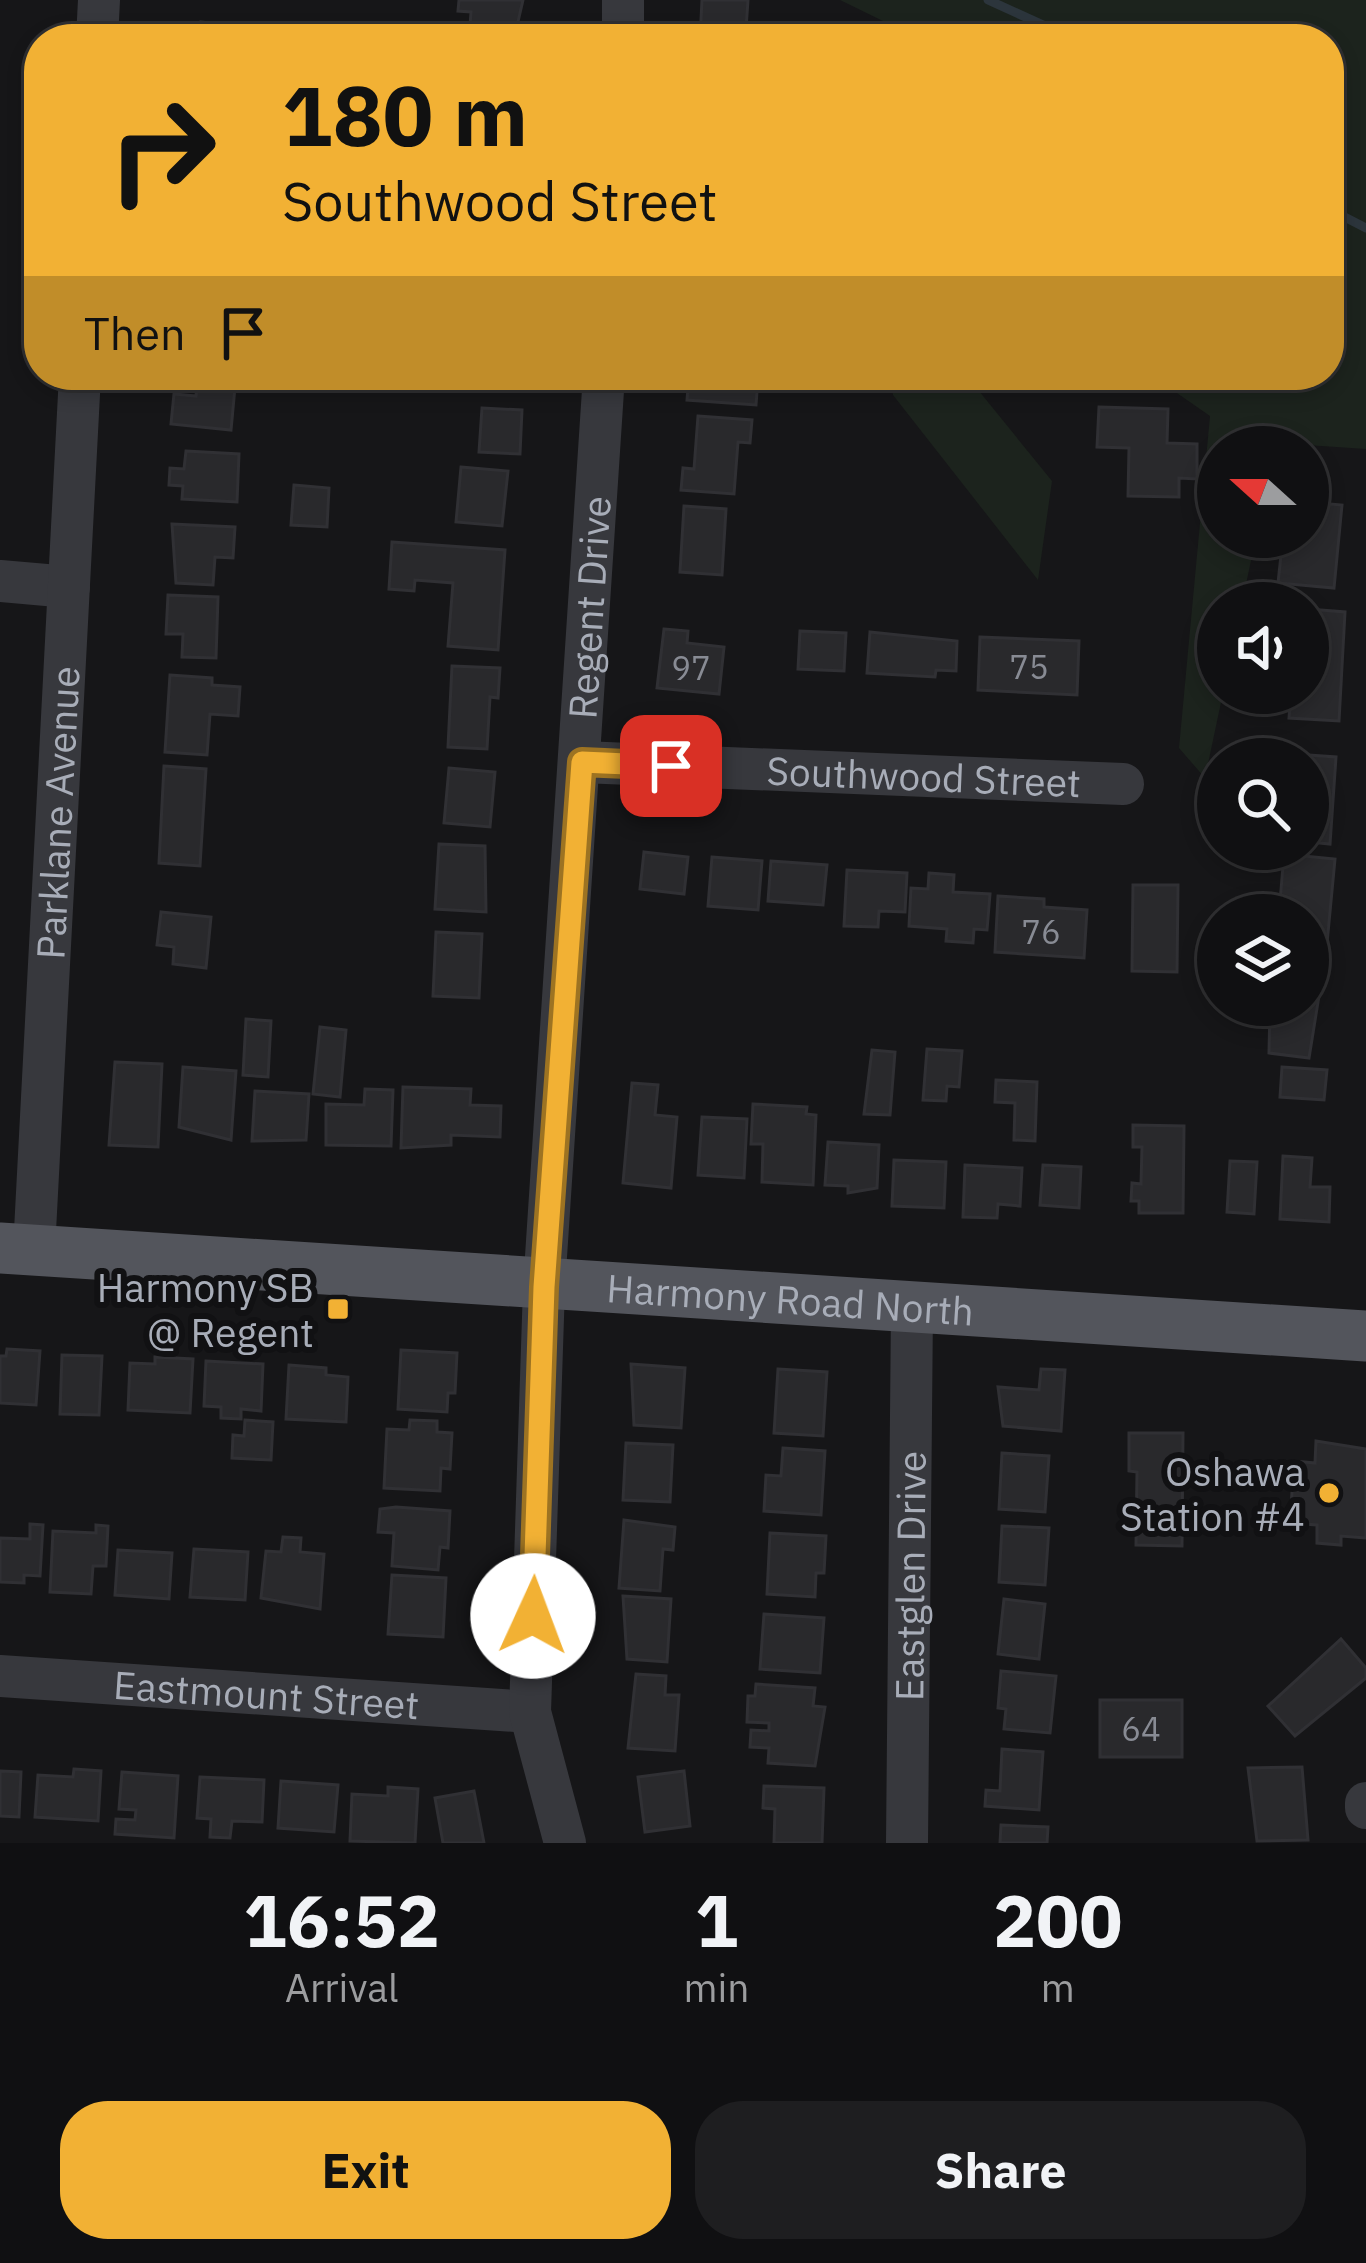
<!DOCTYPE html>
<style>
:root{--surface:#101012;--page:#1e1e20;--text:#f1f3f6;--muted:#9c9d9f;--line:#303032;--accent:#f2b134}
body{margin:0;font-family:"IBM Plex Sans",sans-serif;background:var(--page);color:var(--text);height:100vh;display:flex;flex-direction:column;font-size:45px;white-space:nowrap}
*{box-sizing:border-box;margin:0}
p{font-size:39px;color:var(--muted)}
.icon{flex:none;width:66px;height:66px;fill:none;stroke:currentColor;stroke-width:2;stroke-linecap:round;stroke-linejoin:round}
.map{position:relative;height:1843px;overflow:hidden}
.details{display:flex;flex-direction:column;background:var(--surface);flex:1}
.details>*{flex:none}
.top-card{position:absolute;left:24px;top:24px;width:1320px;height:366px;border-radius:48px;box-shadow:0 6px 18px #0003,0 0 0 3px var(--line);background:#f2b134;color:#111;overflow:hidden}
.needle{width:78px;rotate:291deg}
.fabs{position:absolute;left:1197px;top:426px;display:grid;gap:24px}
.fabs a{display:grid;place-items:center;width:132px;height:132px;border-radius:50%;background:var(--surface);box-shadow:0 6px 18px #0003,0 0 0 3px var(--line);font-size:60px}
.pin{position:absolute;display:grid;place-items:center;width:102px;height:102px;color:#fff;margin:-51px;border-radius:24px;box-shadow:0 6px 18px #0006}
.me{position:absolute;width:132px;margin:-66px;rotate:2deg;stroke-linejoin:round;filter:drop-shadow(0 0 9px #0008)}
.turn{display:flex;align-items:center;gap:42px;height:252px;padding:0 60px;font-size:54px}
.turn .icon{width:156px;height:156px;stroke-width:2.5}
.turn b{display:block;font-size:84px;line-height:102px}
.then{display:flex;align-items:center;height:114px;padding:0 60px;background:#0003;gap:24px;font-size:45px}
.eta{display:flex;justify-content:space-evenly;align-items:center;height:204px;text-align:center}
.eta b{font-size:72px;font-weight:700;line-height:84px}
.cta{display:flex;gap:24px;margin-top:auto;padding:24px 60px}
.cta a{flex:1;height:138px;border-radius:48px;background:var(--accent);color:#111;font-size:48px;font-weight:700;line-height:138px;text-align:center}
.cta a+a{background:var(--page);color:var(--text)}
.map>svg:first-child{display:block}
</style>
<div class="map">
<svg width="1366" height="1843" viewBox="0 0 1366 1843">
<rect width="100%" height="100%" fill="#161618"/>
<g fill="#1c231d">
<path d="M840,0H1366V449L1277,443L1218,447V537H1256L1242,603H1218V693H1223L1205,778L1179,748L1210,416L1151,375H1329V39H891L885,22Z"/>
<path d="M890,375H966L1052,481L1038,580L893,395Z"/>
</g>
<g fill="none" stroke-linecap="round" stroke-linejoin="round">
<g stroke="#2c353c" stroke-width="9">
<path d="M988,0L1074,39"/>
<path d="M1329,209L1366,228"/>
</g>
</g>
<g fill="#29292c" stroke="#303034" stroke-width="3">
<path d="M459,0H523L514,39H469L471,12L458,11Z"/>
<path d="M702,0H748L746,29H763V39H700Z"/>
<path d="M201,22L284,31L283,39H200Z"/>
<path d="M198,375H261L260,389L235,387L231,430L171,424L174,394L196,396Z"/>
<path d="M689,375L758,378L756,405L687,400Z"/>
<path d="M1099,407L1168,409L1167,443L1197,444V479L1179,478V497L1128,496L1129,448L1097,447Z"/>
<path d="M482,408L522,410L520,454L479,452Z"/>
<path d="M698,416L752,420L750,443L738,442L734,494L681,490L683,468L694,469Z"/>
<path d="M186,451L239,454L237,502L182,499L183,486L169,485L170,468L184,469Z"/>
<path d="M461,467L508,471L502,526L456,522Z"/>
<path d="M294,485L329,488L327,527L291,525Z"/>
<path d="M1308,502L1342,505L1334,588L1278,583L1283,537H1308Z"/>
<path d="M684,506L726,509L722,575L680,572Z"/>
<path d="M172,524L235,527L233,558L215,557L213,585L176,583Z"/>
<path d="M392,542L505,550L498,650L448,646L453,583L415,580L414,591L389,589Z"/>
<path d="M168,595L218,597L216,658L182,657L183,634H166Z"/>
<path d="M1308,609L1345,612L1339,721L1289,718L1291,693H1308Z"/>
<path d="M664,629L688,631L687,643L724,647L719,694L657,688Z"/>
<path d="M800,631L846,633L844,671L798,669Z"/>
<path d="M870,632L957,641L956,671L936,670L935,677L867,673Z"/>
<path d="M980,637L1079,641L1077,695L978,690Z"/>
<path d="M452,666L500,668L498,698L490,697L487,749L448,747Z"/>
<path d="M170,675L212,678V685L240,687L238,716L210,714L207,755L165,752Z"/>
<path d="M1294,754L1336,757L1330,844L1308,842V759H1294Z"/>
<path d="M164,766L206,769L200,866L159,863Z"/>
<path d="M449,768L495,772L490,827L444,823Z"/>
<path d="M439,844L485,846L486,912L435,909Z"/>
<path d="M644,852L688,857L684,894L640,889Z"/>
<path d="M1284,854L1335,859L1326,954L1308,953V915H1254L1255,899L1280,902Z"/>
<path d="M712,857L762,861L758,910L708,906Z"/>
<path d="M771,861L827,865L823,905L768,901Z"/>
<path d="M847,870L907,873L905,912L879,911L878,927L844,926Z"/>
<path d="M929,873L954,875L953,892L990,894L987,930L974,929L973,943L946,941L947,929L909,926L911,888L928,889Z"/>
<path d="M1133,885H1178L1177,972L1132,971Z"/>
<path d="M998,896L1044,899V907L1087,910L1084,958L995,952Z"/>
<path d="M161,912L211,917L206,968L173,964L174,947L157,945Z"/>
<path d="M436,932L482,934L479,998L433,996Z"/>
<path d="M1308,970L1323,971L1309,1058L1269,1053L1270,1006L1308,1005Z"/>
<path d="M246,1019L271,1021L268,1077L243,1075Z"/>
<path d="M320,1027L346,1030L340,1097L313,1094Z"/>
<path d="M927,1049L962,1051L959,1087L947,1086L946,1101L923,1100Z"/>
<path d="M872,1050L895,1052L890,1115L864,1114Z"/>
<path d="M115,1062L162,1064L158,1147L109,1145Z"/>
<path d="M183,1067L236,1071L231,1140L179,1127Z"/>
<path d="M1282,1067L1327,1070L1324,1100L1280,1097Z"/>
<path d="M996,1080L1037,1082L1035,1141L1014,1140L1015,1103L995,1102Z"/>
<path d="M632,1083L658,1085L655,1115L677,1117L671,1188L623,1183Z"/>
<path d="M403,1087L471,1089L470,1105L501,1106L500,1137L451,1135V1145L401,1148Z"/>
<path d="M365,1089L393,1090L391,1146L326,1145V1104L364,1105Z"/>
<path d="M255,1091L309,1094L306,1140L252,1141Z"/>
<path d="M753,1104L807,1107L806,1114L816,1115L813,1185L762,1182L763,1144H751Z"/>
<path d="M702,1117L747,1119L744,1178L698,1175Z"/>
<path d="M1133,1125L1184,1126L1183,1213H1139V1201H1131L1132,1183L1141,1184L1142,1147H1133Z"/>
<path d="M828,1142L879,1145L877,1188L848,1193V1186L825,1185Z"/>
<path d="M1283,1156L1312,1158L1310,1187H1330L1329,1222L1280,1219Z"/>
<path d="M894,1160L946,1162L944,1208L892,1206Z"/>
<path d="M1230,1161L1257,1162L1254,1214L1227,1212Z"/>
<path d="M965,1165L1022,1168L1020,1206L998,1204L997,1218L963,1217Z"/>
<path d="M1043,1165L1081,1167L1079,1208L1040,1205Z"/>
<path d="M7,1349L40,1351L36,1405L0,1403V1356H6Z"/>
<path d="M401,1350L457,1353L455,1393H448L447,1412L398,1409Z"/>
<path d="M62,1355L102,1356L99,1415L60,1414Z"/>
<path d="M155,1357L193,1359L190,1413L128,1410L130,1363L155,1364Z"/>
<path d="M206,1361L263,1364L261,1411L241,1409V1419L221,1418V1407L204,1406Z"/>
<path d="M631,1364L685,1368L681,1428L634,1425Z"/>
<path d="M289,1365L326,1368V1375L348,1377L346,1422L286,1419Z"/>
<path d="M778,1369L827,1372L823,1436L774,1433Z"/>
<path d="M1041,1369L1065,1370L1061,1431L1003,1426L998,1387L1039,1390Z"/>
<path d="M245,1420L273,1422L271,1460L232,1458L233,1435L244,1436Z"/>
<path d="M410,1420L437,1421V1432L452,1433L450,1469L441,1468L440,1491L384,1488L387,1429L409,1430Z"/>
<path d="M1129,1433H1183L1182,1546L1136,1545L1137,1472L1129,1471Z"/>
<path d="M1316,1441L1366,1449V1538L1341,1536V1545L1317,1543V1525L1290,1523L1294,1461L1315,1463Z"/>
<path d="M626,1443L673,1445L670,1502L623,1500Z"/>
<path d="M783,1448L825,1451L821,1515L764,1511L766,1475L781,1476Z"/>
<path d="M1002,1453L1049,1456L1045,1512L999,1509Z"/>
<path d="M396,1507L450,1511L448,1548L440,1547L438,1570L392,1566L394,1533L378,1532L380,1509Z"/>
<path d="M624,1520L675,1527L673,1550L663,1549L660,1591L619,1588Z"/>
<path d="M30,1524L43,1525L40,1576L24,1575V1583L0,1582V1538L30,1539Z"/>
<path d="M96,1525L108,1526L106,1566H93L91,1594L50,1592L53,1531L96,1533Z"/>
<path d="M1002,1526L1049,1528L1045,1585L999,1582Z"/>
<path d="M770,1533L826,1536L824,1573H816L815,1597L767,1594Z"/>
<path d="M283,1537L301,1538L300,1552L324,1554L320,1609L261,1598L266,1551L281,1552Z"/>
<path d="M194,1549L248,1552L245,1600L190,1597Z"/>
<path d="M118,1550L172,1553L169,1599L115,1595Z"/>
<path d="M392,1575L446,1578L443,1637L388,1634Z"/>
<path d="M623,1596L671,1599L667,1662L627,1659Z"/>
<path d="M1004,1599L1045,1604L1039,1659L998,1654Z"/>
<path d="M764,1614L824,1618L820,1673L760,1669Z"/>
<path d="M1341,1639L1366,1668V1678L1295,1736L1268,1706Z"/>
<path d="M1001,1671L1056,1676L1050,1733L1004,1729L1006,1709L998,1708Z"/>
<path d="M636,1674L666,1676L665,1695H679L675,1751L628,1748Z"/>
<path d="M756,1684L815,1688L813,1706L825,1707L815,1766L768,1763L769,1748L750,1747L751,1730L769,1731V1723L747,1722L748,1696H755Z"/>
<rect x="1100" y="1700" width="82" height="57"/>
<path d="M1002,1749L1043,1752L1039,1810L985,1806L986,1790L1000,1791Z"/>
<path d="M1302,1767L1308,1840L1257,1841L1248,1768Z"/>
<path d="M74,1769L101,1771L98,1821L35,1817L38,1775L73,1777Z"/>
<path d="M0,1771L21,1772L19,1817L0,1816Z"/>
<path d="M684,1771L690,1826L645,1832L638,1777Z"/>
<path d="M122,1772L178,1776L174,1838L115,1834L116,1819L135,1820L136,1810L119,1809Z"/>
<path d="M200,1777L264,1780L262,1822L232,1821L230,1838L210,1837L211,1819L197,1818Z"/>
<path d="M281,1781L338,1785L334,1832L278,1828Z"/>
<path d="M764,1786L824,1788L822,1843H774L775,1809L763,1808Z"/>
<path d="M388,1787L418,1789L415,1843L350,1841L352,1794L388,1796Z"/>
<path d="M474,1791L484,1843H443L435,1798Z"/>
<path d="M1001,1825L1048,1827L1047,1843H1000Z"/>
</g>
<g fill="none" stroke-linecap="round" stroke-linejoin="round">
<g stroke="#37383d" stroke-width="42">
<path d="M97,39L99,0"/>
<path d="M623,39V0"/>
<path d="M0,581L69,587"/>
<path id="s1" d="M582,762L1123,784"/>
<path id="s2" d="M34,1250L80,375"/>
<path id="s3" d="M0,1676L530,1712"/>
<path d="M1366,1803V1808"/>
<path id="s4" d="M565,1843L530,1712L544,1287L604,375"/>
<path id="s5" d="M907,1843L912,1308"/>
</g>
<path stroke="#53555c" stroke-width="51" id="s6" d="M0,1248L1366,1336"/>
</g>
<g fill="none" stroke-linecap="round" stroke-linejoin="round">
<g stroke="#9d7322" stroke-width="30">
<path id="route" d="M533,1616L544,1287L582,762L671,766"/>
</g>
<use href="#route" stroke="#f2b134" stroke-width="21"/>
</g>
<g fill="#f2b134" stroke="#111113" stroke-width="4.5">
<rect x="326" y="1297" width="24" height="24" rx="6"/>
<circle cx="1329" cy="1493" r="12"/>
</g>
<g text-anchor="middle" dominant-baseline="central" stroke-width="12" stroke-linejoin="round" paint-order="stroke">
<g font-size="33" fill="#888b94">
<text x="1029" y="666">75</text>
<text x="691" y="667">97</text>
<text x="1041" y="931">76</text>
<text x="1141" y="1728">64</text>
</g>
<g font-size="39" fill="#a8adb8" stroke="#111113">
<text stroke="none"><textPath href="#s4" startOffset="1242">Regent Drive</textPath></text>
<text stroke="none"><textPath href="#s1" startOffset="342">Southwood Street</textPath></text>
<text stroke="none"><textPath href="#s2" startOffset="438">Parklane Avenue</textPath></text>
<text stroke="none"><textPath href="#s6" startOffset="792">Harmony Road North</textPath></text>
<text stroke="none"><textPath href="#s5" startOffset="267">Eastglen Drive</textPath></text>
<text stroke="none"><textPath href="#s3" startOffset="267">Eastmount Street</textPath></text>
</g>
<g font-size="39" fill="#a8adb8" stroke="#111113" text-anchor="end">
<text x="314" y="1287">Harmony SB<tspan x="314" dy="45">@ Regent</tspan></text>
<text x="1305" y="1471">Oshawa<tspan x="1305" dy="45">Station #4</tspan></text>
</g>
</g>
</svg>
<div class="fabs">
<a><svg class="needle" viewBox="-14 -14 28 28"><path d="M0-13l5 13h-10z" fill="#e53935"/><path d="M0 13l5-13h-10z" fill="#9c9d9f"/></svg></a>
<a><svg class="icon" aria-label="sound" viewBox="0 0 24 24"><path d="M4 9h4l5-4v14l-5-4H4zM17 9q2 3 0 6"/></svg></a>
<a><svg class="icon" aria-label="search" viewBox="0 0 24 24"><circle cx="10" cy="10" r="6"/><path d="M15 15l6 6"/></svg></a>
<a><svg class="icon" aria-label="layers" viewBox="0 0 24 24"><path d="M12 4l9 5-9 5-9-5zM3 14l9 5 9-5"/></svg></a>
</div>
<div class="pin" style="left:671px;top:766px;background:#d93025"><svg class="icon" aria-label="arrive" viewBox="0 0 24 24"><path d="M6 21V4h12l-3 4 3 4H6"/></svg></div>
<svg class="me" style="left:533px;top:1616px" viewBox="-20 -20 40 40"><circle r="19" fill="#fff"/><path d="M0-13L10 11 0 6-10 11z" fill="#f2b134"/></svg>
<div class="top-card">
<div class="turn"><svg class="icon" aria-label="right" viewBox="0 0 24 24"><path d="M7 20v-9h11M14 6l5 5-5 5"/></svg><div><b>180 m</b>Southwood Street</div></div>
<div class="then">Then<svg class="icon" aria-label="arrive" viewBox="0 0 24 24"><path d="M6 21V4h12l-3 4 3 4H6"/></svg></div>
</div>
</div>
<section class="details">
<div class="eta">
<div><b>16:52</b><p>Arrival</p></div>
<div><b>1</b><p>min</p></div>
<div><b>200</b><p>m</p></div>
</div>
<div class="cta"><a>Exit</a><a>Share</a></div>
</section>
